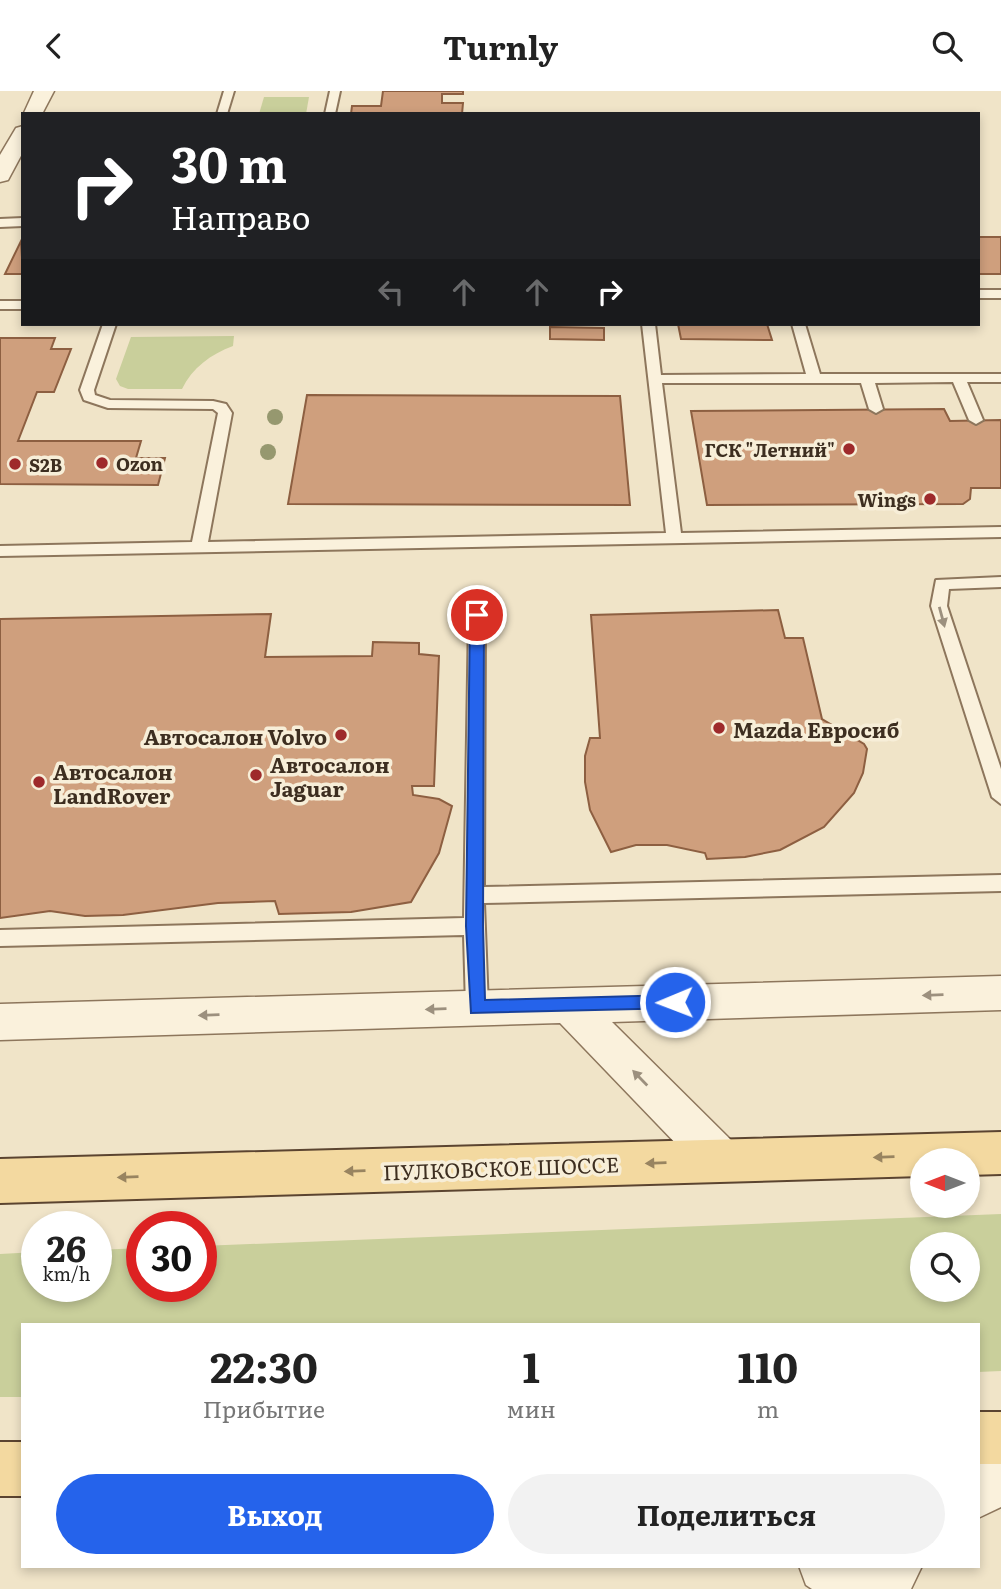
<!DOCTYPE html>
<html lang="ru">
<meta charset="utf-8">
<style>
:root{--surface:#fff;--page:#f2f2f2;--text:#222;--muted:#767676;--accent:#2563eb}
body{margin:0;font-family:Literata,serif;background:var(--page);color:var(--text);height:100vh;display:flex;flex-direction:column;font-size:26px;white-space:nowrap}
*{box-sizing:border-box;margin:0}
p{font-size:23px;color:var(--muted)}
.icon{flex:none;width:38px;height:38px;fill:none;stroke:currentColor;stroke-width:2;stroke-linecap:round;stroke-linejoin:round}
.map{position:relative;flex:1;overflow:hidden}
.details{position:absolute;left:21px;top:1232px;width:959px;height:245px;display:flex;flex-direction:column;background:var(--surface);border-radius:0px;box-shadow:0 4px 10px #0003}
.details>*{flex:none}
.top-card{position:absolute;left:21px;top:21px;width:959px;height:214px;border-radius:0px;box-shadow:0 4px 10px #0003;background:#202124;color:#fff;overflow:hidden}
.needle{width:46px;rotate:270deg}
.buttons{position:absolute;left:910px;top:1057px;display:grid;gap:14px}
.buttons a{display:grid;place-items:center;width:70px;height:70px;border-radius:50%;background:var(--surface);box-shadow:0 4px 10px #0003;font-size:35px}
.speed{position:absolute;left:21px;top:1120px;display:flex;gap:14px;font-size:35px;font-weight:700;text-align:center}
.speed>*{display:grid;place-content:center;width:91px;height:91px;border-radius:50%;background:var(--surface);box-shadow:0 4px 10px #0003;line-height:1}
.speed small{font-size:18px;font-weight:400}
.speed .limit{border:10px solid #d22;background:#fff;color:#111}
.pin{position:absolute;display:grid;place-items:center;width:60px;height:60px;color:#fff;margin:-30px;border:4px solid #fff;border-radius:50%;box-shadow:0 2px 7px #0007}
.me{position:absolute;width:77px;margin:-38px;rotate:269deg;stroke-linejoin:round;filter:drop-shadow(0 0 5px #0008)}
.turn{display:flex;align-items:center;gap:24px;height:147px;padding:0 35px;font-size:32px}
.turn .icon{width:91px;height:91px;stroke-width:2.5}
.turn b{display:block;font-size:49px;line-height:60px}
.lanes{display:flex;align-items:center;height:66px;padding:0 35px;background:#0003;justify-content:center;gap:35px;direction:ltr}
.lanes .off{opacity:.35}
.eta{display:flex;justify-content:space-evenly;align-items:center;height:119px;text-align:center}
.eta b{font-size:42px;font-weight:700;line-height:49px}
.primary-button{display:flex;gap:14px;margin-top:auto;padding:14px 35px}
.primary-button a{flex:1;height:80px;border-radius:42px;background:var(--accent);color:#fff;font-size:28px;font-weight:700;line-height:80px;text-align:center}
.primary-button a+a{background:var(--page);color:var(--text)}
header{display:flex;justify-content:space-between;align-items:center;height:91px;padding:0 35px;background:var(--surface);font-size:32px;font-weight:700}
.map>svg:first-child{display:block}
</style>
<header><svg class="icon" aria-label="back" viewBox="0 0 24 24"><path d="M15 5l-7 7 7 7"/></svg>Turnly<svg class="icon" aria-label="search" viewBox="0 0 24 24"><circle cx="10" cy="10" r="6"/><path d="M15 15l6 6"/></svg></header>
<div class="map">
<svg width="1001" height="1498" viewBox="0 0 1001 1498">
<rect width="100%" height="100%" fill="#f0e4c8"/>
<g fill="#c9cf9b" fill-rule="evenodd">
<path d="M264,6H309L306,23H259Z"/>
<path d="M234,245L233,255C211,263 192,277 182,298H128L120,295L116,288L131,246Z"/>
<path d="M1001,1123V1280L978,1281V1234H23V1306H0V1163L37,1161V1195H96V1159L142,1157V1195H201V1155ZM922,1153H968V1199H922Z"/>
</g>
<g fill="#cf9f7d" stroke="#8d5f41" stroke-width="2">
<path d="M383,0H463V3H442V12H463L462,23H351L352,15H381Z"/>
<rect x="978" y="146" width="23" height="37"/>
<path d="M21,150L23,183H5Z"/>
<path d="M678,233H767L772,249L681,248Z"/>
<path d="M550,236L604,237V249L550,248Z"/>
<path d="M0,247H55L51,258H71L54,301H37L18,350H141L136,367H165L158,394L0,393Z"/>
<path d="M307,304L620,305L630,414L288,413Z"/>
<path d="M944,318L950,330L1001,329V397H971L970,408L963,413L707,414L691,320Z"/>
<path d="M778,519L785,547H803L822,628L864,653L867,658L863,682L854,702L824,736L780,759L745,766L707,768L705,762L667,754H636L611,761L590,719L585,691V665L590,647H600L591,524Z"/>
<path d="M271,523L265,566L372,565L373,551L419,552V563L439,565L434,695H412L413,704L439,708L452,715L439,762L411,811L351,821L279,823L275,810L218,812L123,824L85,825L50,820L0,827V528Z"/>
</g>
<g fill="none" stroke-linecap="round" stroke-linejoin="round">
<g stroke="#8d765c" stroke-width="4">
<g id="lane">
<path d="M224,0H234L227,23H217Z"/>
<path d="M330,0H340L335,23H325Z"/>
<path d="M23,127V135L0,136V128Z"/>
<rect x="978" y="199" width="23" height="8"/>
<rect x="0" y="210" width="23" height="8"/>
<path d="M103,233H116L94,299L95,304L110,309L213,310L226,313L232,322L208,451L666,442L642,233H655L661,284L806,283L792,233H805L820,283H1001V291H967L983,329L976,333L969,329L953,291L875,292L883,318L876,322L869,318L861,292H662L681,442L1001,436V446L0,465V455L192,451L218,322L213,318L108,317L84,309L80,299Z"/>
<path d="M1001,486V496L949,498L947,515L1001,678V713L992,706L931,515L936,489Z"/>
<path d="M477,518L485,524L484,796L1001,784V800L484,812L488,916L484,922L477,925L470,922L466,916L464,844L0,855V839L464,827L469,524Z"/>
</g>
</g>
<g stroke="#8d765c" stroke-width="3">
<g id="street">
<path d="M34,0H54L42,23L23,24Z"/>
<path d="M23,35V61L8,89L0,91V64L16,37Z"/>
<path d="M1001,885V919L612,931L738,1056L744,1070L738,1084L722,1090L706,1084L560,932L0,949V913Z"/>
<path d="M1001,1362V1416L978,1427V1373Z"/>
<path d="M799,1475H922L911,1498H812L806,1494Z"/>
</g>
</g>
<g stroke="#5b4430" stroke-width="4">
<g id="primary">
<path d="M1001,1041V1083L968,1084V1069H922V1085L0,1112V1068Z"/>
<rect x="978" y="1321" width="23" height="52"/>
<rect x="0" y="1351" width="23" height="54"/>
</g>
</g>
<use href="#lane" fill="#faf1dc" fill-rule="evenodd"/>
<use href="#street" fill="#faf1dc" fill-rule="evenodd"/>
<use href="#primary" fill="#f3d9a0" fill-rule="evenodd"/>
</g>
<g fill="#96986f">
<circle cx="275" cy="326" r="8"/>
<circle cx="268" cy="361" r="8"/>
</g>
<defs><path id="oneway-solid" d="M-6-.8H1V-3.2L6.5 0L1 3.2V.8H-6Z" transform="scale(1.75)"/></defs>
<g fill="#9c907e">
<use href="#oneway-solid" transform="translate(942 526) rotate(75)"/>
<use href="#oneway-solid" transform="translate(933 904) rotate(178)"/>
<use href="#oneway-solid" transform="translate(436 918) rotate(178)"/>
<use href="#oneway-solid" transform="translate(209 924) rotate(178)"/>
<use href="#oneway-solid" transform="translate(640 987) rotate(-134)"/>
</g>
<g fill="#988460">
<use href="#oneway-solid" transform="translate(884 1066) rotate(178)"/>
<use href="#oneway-solid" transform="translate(656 1072) rotate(178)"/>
<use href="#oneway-solid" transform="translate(355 1080) rotate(178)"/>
<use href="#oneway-solid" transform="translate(128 1086) rotate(178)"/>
</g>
<path fill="#2563eb" stroke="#184099" stroke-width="2" d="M477,519L484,524L483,835L485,909L675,904L684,911L681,917L471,922L466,835L470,524Z"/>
<g fill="#9e2a2b" stroke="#f7eed8" stroke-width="2.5">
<circle cx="849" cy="358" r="7"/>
<circle cx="102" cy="372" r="7"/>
<circle cx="15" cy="373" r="7"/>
<circle cx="930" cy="408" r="7"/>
<circle cx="719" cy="637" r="7"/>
<circle cx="341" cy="644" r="7"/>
<circle cx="256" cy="684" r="7"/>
<circle cx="39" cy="691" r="7"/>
</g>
<g text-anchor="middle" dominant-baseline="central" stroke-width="7" stroke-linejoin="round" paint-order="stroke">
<g font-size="18" font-weight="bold" fill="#3d2e20" stroke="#f7eed8" text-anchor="end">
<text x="835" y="358">ГСК "Летний"</text>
<text x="116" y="372" text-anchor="start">Ozon</text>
<text x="29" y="373" text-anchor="start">S2B</text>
<text x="916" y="408">Wings</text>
</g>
<g font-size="21" font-weight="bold" fill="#3d2e20" stroke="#f7eed8" text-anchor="start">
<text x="733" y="637">Mazda Евросиб</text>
<text x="327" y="644" text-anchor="end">Автосалон Volvo</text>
<text x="270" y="672">Автосалон<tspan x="270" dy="24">Jaguar</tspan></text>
<text x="53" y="679">Автосалон<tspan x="53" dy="24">LandRover</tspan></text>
</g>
<g font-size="21" fill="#3d2e20" stroke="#f7eed8">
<text transform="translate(501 1076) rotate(-2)">ПУЛКОВСКОЕ ШОССЕ</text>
</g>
</g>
</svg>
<div class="buttons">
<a><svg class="needle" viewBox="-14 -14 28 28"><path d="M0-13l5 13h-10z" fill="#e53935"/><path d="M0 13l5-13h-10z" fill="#767676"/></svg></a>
<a><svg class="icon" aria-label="search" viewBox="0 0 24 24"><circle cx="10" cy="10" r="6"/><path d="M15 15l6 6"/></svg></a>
</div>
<div class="speed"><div>26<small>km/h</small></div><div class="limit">30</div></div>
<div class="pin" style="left:477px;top:524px;background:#d93025"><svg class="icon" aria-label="arrive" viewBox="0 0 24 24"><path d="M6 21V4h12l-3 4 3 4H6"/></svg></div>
<svg class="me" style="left:675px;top:911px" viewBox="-20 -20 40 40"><circle r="17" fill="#2563eb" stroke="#fff" stroke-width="3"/><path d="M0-11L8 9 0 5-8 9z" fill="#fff"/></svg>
<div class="top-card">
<div class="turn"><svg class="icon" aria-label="right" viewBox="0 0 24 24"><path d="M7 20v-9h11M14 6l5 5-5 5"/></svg><div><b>30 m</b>Направо</div></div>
<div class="lanes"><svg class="icon off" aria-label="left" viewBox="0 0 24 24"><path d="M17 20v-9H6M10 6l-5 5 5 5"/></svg><svg class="icon off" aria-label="ahead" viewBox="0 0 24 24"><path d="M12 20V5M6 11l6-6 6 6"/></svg><svg class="icon off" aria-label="ahead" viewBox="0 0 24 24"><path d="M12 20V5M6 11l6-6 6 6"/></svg><svg class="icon" aria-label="right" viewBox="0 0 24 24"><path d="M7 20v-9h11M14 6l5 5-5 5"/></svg></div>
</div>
<section class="details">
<div class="eta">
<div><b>22:30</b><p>Прибытие</p></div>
<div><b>1</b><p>мин</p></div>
<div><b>110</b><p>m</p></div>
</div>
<div class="primary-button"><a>Выход</a><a>Поделиться</a></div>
</section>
</div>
